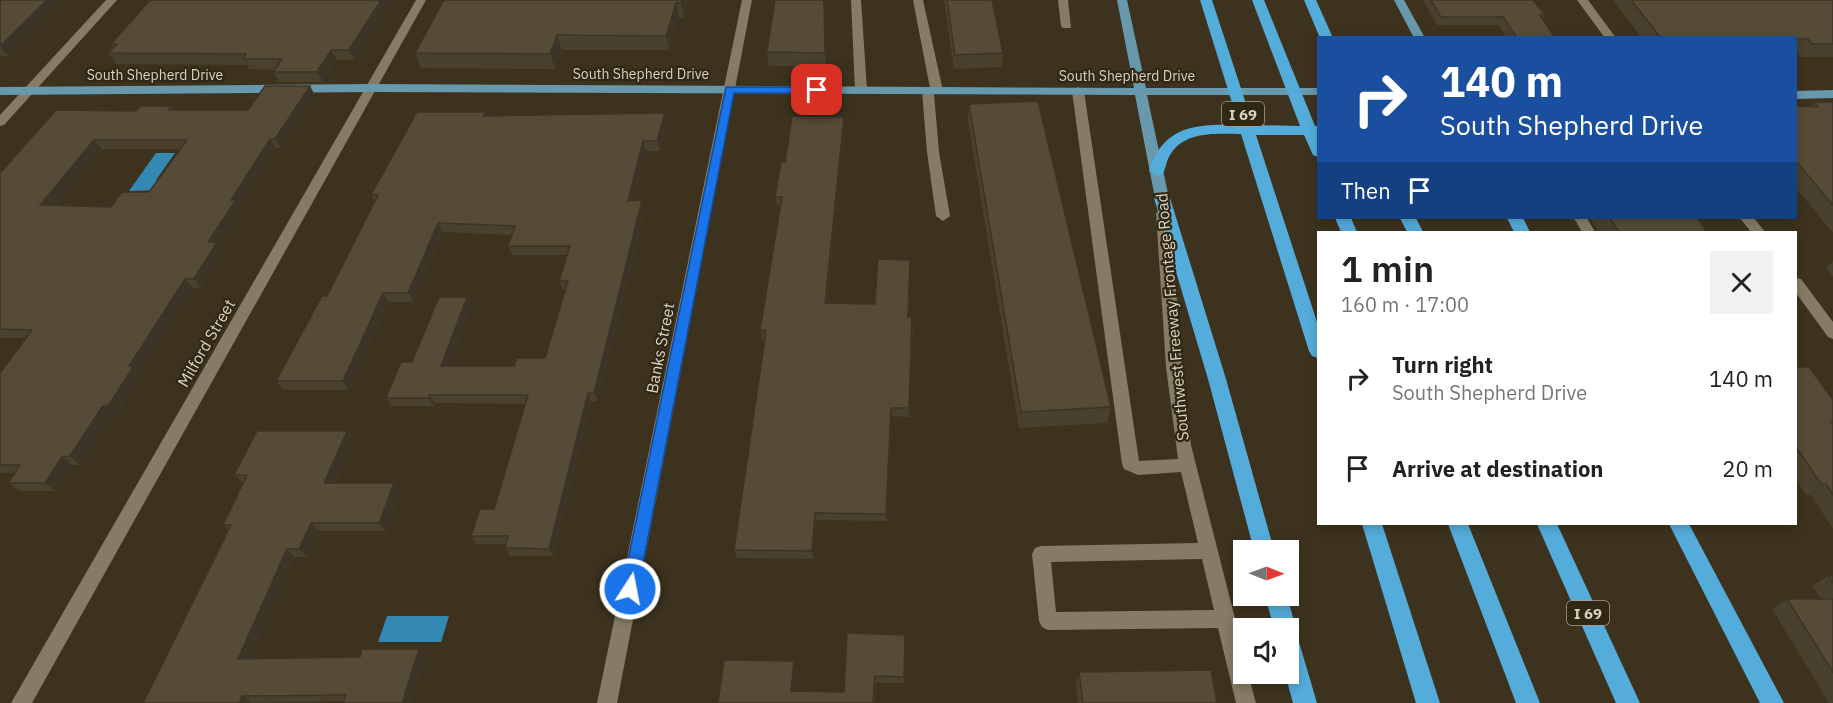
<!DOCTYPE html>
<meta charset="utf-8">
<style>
:root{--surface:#fff;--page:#f2f2f2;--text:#222;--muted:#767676}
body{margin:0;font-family:"IBM Plex Sans",sans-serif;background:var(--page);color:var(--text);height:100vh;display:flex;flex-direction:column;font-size:22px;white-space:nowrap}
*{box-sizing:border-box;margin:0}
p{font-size:20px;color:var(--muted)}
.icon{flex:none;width:33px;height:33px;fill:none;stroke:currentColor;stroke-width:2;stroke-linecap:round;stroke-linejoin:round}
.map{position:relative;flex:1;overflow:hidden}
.sheet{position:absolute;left:1317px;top:231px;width:480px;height:294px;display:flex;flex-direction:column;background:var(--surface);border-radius:0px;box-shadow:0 3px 9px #0003}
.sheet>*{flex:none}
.guide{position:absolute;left:1317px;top:36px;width:480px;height:183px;border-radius:0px;box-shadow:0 3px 9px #0003;background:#1a4fa0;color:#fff;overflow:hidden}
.needle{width:39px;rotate:91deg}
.fabs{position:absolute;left:1233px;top:540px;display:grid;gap:12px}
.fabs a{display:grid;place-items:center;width:66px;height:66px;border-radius:0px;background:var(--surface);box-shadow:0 3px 9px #0003;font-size:30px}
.pin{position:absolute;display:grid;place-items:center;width:51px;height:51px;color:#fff;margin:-26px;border-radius:12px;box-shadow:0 3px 9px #0006}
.me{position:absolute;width:66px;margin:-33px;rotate:11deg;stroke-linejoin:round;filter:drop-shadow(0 0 4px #0008)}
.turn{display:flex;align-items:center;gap:21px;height:126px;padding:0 24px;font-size:27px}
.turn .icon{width:78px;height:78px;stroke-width:2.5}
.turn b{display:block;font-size:42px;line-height:51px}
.then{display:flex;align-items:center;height:57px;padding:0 24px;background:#0003;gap:12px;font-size:22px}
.round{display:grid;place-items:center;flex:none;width:63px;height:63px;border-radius:0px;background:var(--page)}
.headline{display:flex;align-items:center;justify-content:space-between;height:102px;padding:0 24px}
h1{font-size:36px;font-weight:600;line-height:45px}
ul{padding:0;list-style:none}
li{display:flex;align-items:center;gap:18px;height:90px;padding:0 24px}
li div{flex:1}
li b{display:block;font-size:22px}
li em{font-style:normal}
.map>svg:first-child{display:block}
</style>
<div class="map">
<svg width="1833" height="703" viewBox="0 0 1833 703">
<rect width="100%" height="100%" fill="#3c321e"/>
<g fill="#3489b3">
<path d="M156,153H175L156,180L165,181L159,190L129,191Z"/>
<path d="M387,616H449L441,642H378Z"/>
</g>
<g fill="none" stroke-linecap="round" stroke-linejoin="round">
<g fill="#867b65" fill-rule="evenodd">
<path d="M106,0H117L4,125L0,126V115Z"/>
<path d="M416,0H426L32,703H11Z"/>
<path d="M742,0H752L617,703H597Z"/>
<path d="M851,0H861L867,90L861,94L855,90Z"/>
<path d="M913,0H923L943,91L941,94H934L939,152L950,216L943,221L936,216L927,152L922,91L930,88Z"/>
<path d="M1058,0H1068L1071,28H1063L1061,26Z"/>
<path d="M1577,0H1588L1616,38H1605Z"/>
<path d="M1078,87L1084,91L1139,461L1178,459L1166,367L1156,213L1163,208L1170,213L1182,367L1191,445L1244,654V674H1248L1256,703H1236L1218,628L1048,630L1042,627L1039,621L1032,554L1035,548L1041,546L1198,543L1181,472L1138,475L1124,469L1122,464L1072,91ZM1202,559L1214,610L1056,612L1051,562Z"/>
<path d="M1574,218H1587L1595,232H1582Z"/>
<path d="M1740,218H1754L1765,232H1751Z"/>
<path d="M1796,278L1801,279L1833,322V339L1828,337L1796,293Z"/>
</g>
<g fill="#6898ab" fill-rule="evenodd">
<path d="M1117,0H1127L1146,88H1318V95H1147L1169,198L1162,202L1155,198L1135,95L372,92L0,95V87L372,84L1134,88Z"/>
<path d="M1394,0H1404L1425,38H1414Z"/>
<path d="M1833,90V98L1796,99V91Z"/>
</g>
<g fill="#54acda" fill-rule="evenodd">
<path d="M1200,0H1212L1253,125L1300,126L1252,0H1264L1315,126H1318V157L1313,155L1304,135H1256L1318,325V358L1312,356L1309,351L1241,134C1217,134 1183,130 1169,157C1166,162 1166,169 1162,175L1157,176L1149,171C1163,125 1197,124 1239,125Z"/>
<path d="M1304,0H1316L1333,38H1320Z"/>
<path d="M1162,193L1170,198L1226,379L1274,550H1254L1208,379L1154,198Z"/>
<path d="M1335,218H1351L1357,232H1341Z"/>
<path d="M1400,218H1416L1423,232H1407Z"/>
<path d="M1507,218H1523L1530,232H1514Z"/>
<path d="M1362,524H1382L1440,703H1416Z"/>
<path d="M1448,524H1468L1540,703H1516Z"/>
<path d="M1537,524H1557L1640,703H1616Z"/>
<path d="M1669,524H1689L1784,703H1760Z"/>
<path d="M1265,596H1287L1296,628L1294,634L1299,642L1317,703H1293L1285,674H1288V628H1274Z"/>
</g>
</g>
<g fill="#49402e" fill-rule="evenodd">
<path d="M0,0H62L8,56H0Z"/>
<path d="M150,0H392L354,60H337L323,82H279L273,72L275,70L249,69L247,65L116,64L108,53L113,48L111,44Z"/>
<path d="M444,0H689L684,18H679L669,50H562L555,69L421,68L415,53Z"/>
<path d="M775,0H825L826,66H769L767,52Z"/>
<path d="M944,0H992L1003,53L1002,67L954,69Z"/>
<path d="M1423,0H1533L1545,15L1543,19L1555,38H1507L1499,25H1437Z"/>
<path d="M1613,0H1833V57H1802L1797,52H1796V38H1642Z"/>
<path d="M315,95L281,148H276L240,205L243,209L219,245L224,252L201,288H193L139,373L141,375L118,414L112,415L80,465H73L56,491H19L8,483L15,473H0V373L25,338H0V173L136,111L172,106L174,110H248ZM102,149H180L149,192L111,207L56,205Z"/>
<path d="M1814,102H1833V233L1796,188V106L1810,107Z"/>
<path d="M969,104L1111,407L1107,423L1019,428L968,121Z"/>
<path d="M485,112L487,116L667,122L660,151H646L633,200H642L645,210L598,401L591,402L554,556H510L505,548L506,544H476L471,536L494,509L526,404L435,403L434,406H392L386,398L412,362L472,306L449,366H514L545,358L565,290H563L559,281L567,255H512L508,246L512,235L443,232L413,302H389L349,390H284L276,381L327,296L375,202L371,195Z"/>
<path d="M845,126L827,303L909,317L913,325L909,417L891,416L887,521L816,520L813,559L737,558L734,550L765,339H762L760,330L780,206H777L775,197L785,162Z"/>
<path d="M1590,218H1697L1707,232H1599Z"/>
<path d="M1833,261V277L1826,268Z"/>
<path d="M1796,367L1833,400V529L1811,495H1806L1796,479Z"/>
<path d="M347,431L354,440L335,483H394L401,492L386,531H318L307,557H295L250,658L360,657L419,649L426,656L344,701L251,703H143L228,530L223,525L243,483L234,475Z"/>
<path d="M1828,576H1833V703H1829L1772,609L1787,599H1821L1812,586Z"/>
<path d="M905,635L904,683H876L874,703H718L796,668L793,691L844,692Z"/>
<path d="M1079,672L1217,703H1078L1076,682Z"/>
</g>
<g fill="#3c3426">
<path d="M47,0H62L8,56L0,46Z"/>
<path d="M381,0H392L354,60L349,50Z"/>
<path d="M682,0H689L684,18L681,3Z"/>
<path d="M824,0H825L826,66L825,53Z"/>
<path d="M676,3L679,18L669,50L666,36Z"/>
<path d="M557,35L562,50L555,69L550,54Z"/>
<path d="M331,50L337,60L323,82L317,72Z"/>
<path d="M310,86L315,95L281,148L275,139Z"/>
<path d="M665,113L667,122L660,151L657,141Z"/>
<path d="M844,117L845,126L826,312L825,303Z"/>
<path d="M270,139L276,148L240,205L243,209L219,245L224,252L201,288L194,279L208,242L231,200Z"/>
<path d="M94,140L102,149L48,214L40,205Z"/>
<path d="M643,141L646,151L631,210L628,201Z"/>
<path d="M642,200L645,210L598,401L594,393Z"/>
<path d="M438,223L443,232L413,302L408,293Z"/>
<path d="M185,279L193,288L139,373L141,375L118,414L112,415L80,465L70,456L129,366Z"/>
<path d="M383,293L389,302L349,390L343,381Z"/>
<path d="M467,297L472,306L446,375L441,366Z"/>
<path d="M588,393L591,402L554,556L549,549Z"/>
<path d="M429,395L435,403L434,406L428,398Z"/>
<path d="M891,408V416L887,521L886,514Z"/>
<path d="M347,431L354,440L331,491L324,483Z"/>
<path d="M62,457L73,465L56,491L45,483Z"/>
<path d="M394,483L401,492L386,531L379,523Z"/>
<path d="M815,513L816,520L813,559L812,551Z"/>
<path d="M311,523L318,531L307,557L299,549Z"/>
<path d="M287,549L295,557L248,665L238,659Z"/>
<path d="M419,649L426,656L411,703H402Z"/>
<path d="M794,661L796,668L793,697L791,691Z"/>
<path d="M242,696L251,702V703H239Z"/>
</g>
<g fill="#554b36" stroke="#3c3426" stroke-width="1.5" fill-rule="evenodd">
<path d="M0,0H47L0,46Z"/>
<path d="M150,0H381L349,50H331L317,72H273L282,59H243L246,54L108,53L117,44H111Z"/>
<path d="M444,0H682L681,3H676L666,36L557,35L550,54L415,53Z"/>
<path d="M775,0H824L825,53L767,52Z"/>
<path d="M947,0H992L1003,53L955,55Z"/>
<path d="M1431,0H1533L1545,15H1540L1555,38H1517L1503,17H1441Z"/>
<path d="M1631,0H1833V44H1812L1808,39H1796V38H1661Z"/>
<path d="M265,86H310L275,139H270L231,200H236L208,242H217L194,279H185L129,366L133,367L109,405L102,407L70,456L62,457L45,483H8L20,465H0V373L32,330L0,329V173L56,110L136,111L140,106H172L169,110H248ZM94,140H187L149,192H122L111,207L40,205Z"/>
<path d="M1038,101L1111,407L1021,412L969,104Z"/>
<path d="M1814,102H1833V205L1796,161V106L1818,107Z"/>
<path d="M417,112H485L483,116L665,113L657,141H643L628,201L642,200L594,393H588L549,549L505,548L508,536H471L480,509H494L528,395H429L428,398H386L401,362H412L439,297H467L441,366H514L517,358H545L568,281H559L570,246H508L515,226L438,223L408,293H383L343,381H276L322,296H327L378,195H371Z"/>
<path d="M792,116L844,117L825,303L875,304L878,259L910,260L908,317H912L909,408H891L886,514L815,513L812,551L734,550L765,338V330H760L782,197H775L781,162H785Z"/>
<path d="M1610,218H1697L1707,232H1619Z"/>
<path d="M1796,367H1809L1833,400V422H1831L1833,425V495L1826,484H1821L1796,447Z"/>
<path d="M257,431H347L324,483H394L379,523H311L299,549H287L238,659L360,657L362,649H419L402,703H343L346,695L242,696L239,703H143L231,525H223L247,475H234Z"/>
<path d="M1828,576H1833V583Z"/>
<path d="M1787,599H1833V672Z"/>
<path d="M847,633L905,635L904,677L875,676L873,703H718L724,660L794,661L791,691L844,692Z"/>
<path d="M1211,670L1217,703H1083L1079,672Z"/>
</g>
<path fill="#1a73e8" stroke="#114b97" stroke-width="1.5" d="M726,87H817L822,90L817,93H734L638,589L636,594L630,597L624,594L622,589Z"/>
<g text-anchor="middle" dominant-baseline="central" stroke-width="4.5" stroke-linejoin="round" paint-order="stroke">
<g font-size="14" fill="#d8d2c5" stroke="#312814">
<text x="641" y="74">South Shepherd Drive</text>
<text x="155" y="75">South Shepherd Drive</text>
<text x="1127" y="76">South Shepherd Drive</text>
</g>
<g fill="#312814" stroke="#a69f90" stroke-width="1.5">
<rect x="1222" y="102" width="42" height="24" rx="4.5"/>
<rect x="1567" y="601" width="42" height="24" rx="4.5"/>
</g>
<g font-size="15" font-weight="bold" fill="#d8d2c5">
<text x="1243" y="114">I 69</text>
<text x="1588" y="613">I 69</text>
</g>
<g font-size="16" fill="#d8d2c5" stroke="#312814">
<text transform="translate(1172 317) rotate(-95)">Southwest Freeway Frontage Road</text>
<text transform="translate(206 343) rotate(-60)">Milford Street</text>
<text transform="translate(660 348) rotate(-79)">Banks Street</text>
</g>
</g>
</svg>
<div class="fabs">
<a><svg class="needle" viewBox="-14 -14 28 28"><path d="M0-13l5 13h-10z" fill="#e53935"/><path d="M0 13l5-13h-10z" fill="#767676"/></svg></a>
<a><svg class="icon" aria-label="sound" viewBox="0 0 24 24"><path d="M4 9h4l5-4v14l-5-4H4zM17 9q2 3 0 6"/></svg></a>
</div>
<div class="pin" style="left:817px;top:90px;background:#d93025"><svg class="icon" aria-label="arrive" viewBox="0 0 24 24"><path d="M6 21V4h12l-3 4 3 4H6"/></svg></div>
<svg class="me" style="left:630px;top:589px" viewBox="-20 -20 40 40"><circle r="17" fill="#1a73e8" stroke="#fff" stroke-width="3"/><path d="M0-11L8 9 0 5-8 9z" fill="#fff"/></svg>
<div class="guide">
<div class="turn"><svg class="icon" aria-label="right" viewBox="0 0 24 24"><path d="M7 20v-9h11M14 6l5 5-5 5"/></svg><div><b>140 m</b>South Shepherd Drive</div></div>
<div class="then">Then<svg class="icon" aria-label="arrive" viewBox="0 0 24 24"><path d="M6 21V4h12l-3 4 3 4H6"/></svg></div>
</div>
<section class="sheet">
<div class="headline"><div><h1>1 min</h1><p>160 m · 17:00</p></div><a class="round"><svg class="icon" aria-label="close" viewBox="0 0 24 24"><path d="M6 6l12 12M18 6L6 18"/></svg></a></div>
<ul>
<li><svg class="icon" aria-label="right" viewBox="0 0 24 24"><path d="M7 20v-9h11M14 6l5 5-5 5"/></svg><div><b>Turn right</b><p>South Shepherd Drive</p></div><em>140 m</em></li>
<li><svg class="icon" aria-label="arrive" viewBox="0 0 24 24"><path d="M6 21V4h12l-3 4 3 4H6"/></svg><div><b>Arrive at destination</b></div><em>20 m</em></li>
</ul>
</section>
</div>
